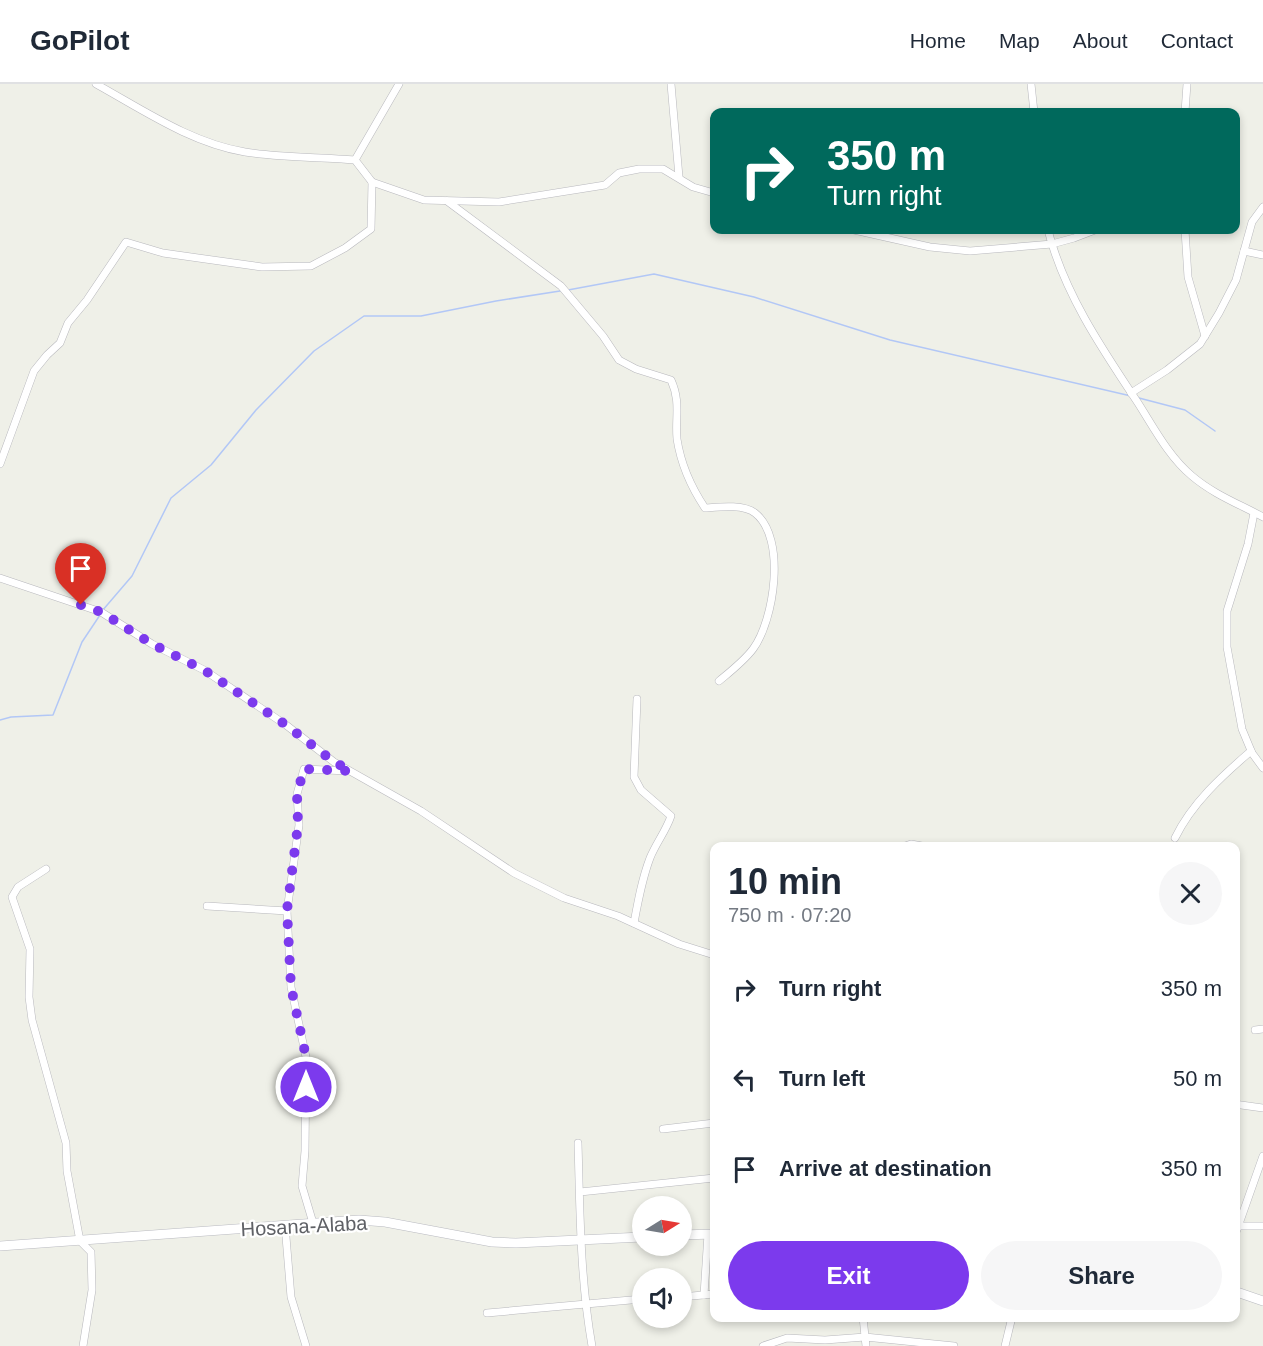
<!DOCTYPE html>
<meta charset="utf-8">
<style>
:root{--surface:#fff;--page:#f6f6f7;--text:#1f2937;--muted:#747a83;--line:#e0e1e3;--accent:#7c3aed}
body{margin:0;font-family:Arial,sans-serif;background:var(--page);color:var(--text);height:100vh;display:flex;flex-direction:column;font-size:22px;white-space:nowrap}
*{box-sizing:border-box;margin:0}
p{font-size:20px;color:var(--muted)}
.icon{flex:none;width:33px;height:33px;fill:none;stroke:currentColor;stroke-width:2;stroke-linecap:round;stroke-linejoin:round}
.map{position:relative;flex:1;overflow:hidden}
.details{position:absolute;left:710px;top:758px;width:530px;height:480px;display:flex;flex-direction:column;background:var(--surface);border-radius:12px;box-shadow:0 3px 9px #0003}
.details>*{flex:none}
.hud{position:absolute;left:710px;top:24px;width:530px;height:126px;border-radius:12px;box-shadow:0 3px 9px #0003;background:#00695c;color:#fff;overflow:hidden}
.needle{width:39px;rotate:79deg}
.buttons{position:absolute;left:632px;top:1112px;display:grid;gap:12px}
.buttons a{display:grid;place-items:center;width:60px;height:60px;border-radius:50%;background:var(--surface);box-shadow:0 3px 9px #0003;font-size:30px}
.pin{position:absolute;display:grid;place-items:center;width:51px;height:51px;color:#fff;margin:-62px -26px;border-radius:50% 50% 50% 0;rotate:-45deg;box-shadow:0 0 6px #0007}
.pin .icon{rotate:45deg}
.me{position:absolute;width:66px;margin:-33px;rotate:0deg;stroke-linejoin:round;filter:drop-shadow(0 0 4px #0008)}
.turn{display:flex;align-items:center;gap:21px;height:126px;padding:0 18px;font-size:27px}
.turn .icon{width:78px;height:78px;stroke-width:2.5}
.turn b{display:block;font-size:42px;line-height:51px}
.round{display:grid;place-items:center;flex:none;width:63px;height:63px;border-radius:32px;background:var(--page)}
.headline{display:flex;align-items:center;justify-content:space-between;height:102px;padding:0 18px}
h1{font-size:36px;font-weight:600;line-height:45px}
.button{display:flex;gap:12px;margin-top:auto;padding:12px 18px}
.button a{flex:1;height:69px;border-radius:36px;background:var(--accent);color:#fff;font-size:24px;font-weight:600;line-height:69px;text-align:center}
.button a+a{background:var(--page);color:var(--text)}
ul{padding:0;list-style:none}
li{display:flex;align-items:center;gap:18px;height:90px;padding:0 18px}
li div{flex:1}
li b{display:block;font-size:22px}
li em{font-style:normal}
header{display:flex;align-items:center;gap:36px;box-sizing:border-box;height:84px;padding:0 30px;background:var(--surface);border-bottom:2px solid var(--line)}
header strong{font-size:28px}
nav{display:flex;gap:33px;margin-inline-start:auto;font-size:21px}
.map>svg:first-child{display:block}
</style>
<header>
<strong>GoPilot</strong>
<nav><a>Home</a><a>Map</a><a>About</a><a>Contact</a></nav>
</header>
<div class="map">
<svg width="1263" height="1262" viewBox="0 0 1263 1262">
<rect width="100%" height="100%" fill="#eff0e8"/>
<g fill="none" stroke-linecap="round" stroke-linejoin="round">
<g stroke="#b2c7f6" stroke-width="1.5">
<path d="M568,206L654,190L754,213L890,256L1131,312"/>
<path d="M1139,314L1185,326L1215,347"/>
<path d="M102,527L132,492L171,414L211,381L256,326L314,267L364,232H421L496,217L560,207"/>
<path d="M0,636L11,633L53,631L82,558L100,531"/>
</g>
<g stroke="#b8b8bd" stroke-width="8">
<g id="street">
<path d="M96,0C143,26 191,59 245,68C280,74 320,73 355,76L372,98L424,116L499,118L605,101L619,89L639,85H663L693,103L714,109"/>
<path d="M671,0L679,93"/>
<path d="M1031,0L1034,28"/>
<path d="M1185,28L1187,0"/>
<path d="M355,76L399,0"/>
<path d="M447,117L561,202L603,252L619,276L636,285L671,296C681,318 675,333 677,355C681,381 691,403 705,424C719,423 743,420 755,429C787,454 774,537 753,565C744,577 731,587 719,597"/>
<path d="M854,146L930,163L970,167L1052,160L1074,154L1095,146"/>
<path d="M1048,146C1064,209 1102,265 1138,319C1154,344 1169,373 1192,392C1213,410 1239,420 1263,433"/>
<path d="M1185,146L1188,193L1205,252"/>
<path d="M1244,167L1263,171"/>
<path d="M1131,309L1167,286L1200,260L1219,229L1236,196L1252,138L1263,123"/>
<path d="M0,380L34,287L47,271L60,259L68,239L87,216L126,158L163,169L262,183L311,182L345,164L371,145L372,98"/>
<path d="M1254,429L1248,460L1227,527V563L1242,645L1252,669L1263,684"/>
<path d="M0,494L101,528L152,560L204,586L286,641L334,678L421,727L514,789L564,814L618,832L679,860L714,871"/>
<path d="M1175,754C1192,719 1222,692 1251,667"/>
<path d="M905,762L911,760L922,762"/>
<path d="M46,785L18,803L12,813L30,865L29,913L32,936L66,1059L67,1087L80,1157L91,1168L92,1206L83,1262"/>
<path d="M207,822L287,827"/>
<path d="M634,839C638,817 642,795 650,774C656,759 666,747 671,732L641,706L634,693L637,615"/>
<path d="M1255,946L1263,945"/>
<path d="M1234,1020L1263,1024"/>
<path d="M663,1045L714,1039"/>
<path d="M578,1059C580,1127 580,1194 592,1262"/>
<path d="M580,1108L714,1094"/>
<path d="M313,1139L302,1102L305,1067L306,973L291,903L287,827L299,741L297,710L304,685L348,687"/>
<path d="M285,1141L291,1213L306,1262"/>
<path d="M1237,1142H1263"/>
<path d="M1234,1154L1263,1072"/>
<path d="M704,1211L708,1150"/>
<path d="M681,1213L714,1210"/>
<path d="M487,1229L642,1215"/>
<path d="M863,1233L866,1262"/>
<path d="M763,1262L787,1254L825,1256L865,1253L954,1262"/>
<path d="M1005,1262L1012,1233"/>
</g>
</g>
<g stroke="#b9bac0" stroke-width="10">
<g id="secondary">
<path d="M681,1151L714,1150"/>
<path d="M0,1162L359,1136L385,1138L492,1158L516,1159L642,1153"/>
<path d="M1234,1207L1263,1217"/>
</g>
</g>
<use href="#street" stroke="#fff" stroke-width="7"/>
<use href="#secondary" stroke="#fff" stroke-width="9"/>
</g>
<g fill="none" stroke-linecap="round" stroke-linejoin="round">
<path stroke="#7c3aed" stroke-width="10" stroke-dasharray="0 18" d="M81,521L101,528L152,560L204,586L286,641L334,678L351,687L304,685L297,710L298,741L287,826L291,903L306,973V1003"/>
</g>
<g text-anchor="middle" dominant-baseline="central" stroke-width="4.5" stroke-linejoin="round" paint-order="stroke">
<g font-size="20" fill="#5f6166" stroke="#fff">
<text transform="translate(304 1142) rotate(-3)">Hosana-Alaba</text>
</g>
</g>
</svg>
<div class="buttons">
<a><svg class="needle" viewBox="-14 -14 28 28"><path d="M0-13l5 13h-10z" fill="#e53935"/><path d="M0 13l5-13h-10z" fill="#747a83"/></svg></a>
<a><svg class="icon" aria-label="sound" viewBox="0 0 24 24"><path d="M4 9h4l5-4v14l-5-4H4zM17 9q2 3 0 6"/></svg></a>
</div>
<div class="pin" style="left:81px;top:521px;background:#d93025"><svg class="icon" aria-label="arrive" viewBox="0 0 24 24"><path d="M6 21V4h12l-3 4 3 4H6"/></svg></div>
<svg class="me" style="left:306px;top:1003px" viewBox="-20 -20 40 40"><circle r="17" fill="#7c3aed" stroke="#fff" stroke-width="3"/><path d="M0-11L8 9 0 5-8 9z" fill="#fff"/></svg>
<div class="hud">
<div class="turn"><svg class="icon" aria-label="right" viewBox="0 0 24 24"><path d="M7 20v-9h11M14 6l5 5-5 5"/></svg><div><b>350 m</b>Turn right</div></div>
</div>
<section class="details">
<div class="headline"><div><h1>10 min</h1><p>750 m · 07:20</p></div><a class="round"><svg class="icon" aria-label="close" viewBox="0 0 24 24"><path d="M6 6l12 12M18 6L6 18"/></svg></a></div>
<ul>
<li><svg class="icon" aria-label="right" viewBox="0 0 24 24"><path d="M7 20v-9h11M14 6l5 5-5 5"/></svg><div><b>Turn right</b></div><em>350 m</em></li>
<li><svg class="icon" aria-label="left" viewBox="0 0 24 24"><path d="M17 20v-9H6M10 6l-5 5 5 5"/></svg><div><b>Turn left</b></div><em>50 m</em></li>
<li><svg class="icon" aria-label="arrive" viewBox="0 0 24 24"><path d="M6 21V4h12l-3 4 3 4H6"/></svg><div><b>Arrive at destination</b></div><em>350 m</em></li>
</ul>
<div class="button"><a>Exit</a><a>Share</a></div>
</section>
</div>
